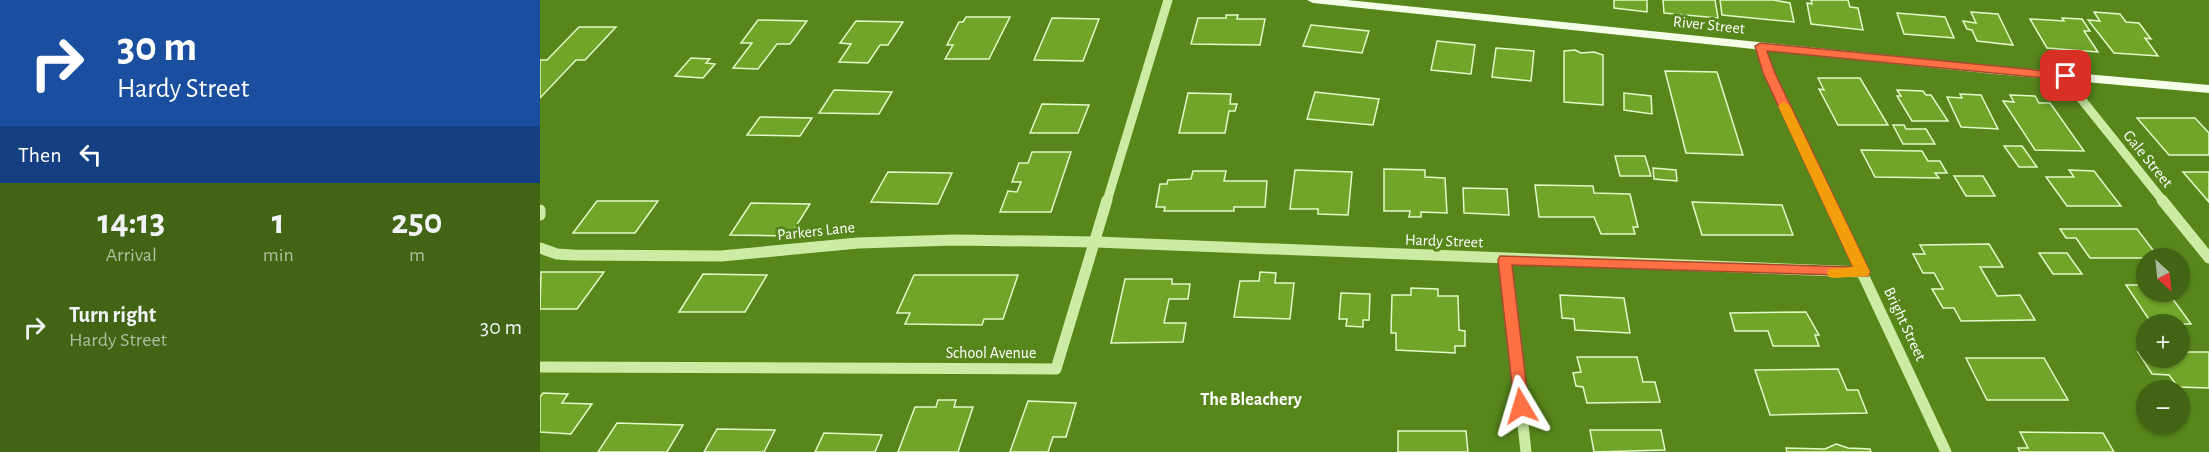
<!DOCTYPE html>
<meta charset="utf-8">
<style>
:root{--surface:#416514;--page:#4c6e22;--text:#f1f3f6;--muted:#aebda0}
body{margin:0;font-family:"Alegreya Sans",sans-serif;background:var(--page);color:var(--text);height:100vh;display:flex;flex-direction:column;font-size:22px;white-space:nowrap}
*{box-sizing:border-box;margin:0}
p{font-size:20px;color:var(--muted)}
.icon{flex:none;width:33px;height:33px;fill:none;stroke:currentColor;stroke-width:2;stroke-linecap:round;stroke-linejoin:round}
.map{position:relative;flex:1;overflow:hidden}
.details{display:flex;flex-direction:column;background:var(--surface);width:540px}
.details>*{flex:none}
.top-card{background:#1a4fa0;color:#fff;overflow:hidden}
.needle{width:39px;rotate:153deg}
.buttons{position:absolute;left:1596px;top:248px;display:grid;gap:12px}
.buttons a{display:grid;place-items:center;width:54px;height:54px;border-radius:50%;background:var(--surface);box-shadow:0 2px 4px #0004;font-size:30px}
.pin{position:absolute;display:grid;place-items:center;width:51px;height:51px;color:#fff;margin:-26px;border-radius:12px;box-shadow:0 3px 9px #0006}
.me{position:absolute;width:66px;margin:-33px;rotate:353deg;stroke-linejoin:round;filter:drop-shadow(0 0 4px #0008)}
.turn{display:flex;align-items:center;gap:21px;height:126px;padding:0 18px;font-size:27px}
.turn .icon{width:78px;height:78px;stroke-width:2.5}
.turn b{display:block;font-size:42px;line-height:51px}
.then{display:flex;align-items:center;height:57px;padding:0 18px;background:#0003;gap:12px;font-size:22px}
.eta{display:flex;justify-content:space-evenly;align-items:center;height:102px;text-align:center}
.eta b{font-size:36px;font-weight:700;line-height:42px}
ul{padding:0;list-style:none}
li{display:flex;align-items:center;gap:18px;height:84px;padding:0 18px}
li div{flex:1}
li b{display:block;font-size:22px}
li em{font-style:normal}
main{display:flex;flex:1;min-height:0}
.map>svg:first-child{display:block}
</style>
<main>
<section class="details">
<div class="top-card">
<div class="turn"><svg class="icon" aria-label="right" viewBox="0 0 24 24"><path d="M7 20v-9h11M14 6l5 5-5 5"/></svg><div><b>30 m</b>Hardy Street</div></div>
<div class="then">Then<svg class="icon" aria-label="left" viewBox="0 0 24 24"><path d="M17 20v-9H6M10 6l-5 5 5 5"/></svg></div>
</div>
<div class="eta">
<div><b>14:13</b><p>Arrival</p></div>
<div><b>1</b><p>min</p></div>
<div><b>250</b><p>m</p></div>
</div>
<ul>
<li><svg class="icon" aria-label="right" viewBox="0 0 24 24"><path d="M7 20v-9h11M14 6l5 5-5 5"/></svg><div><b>Turn right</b><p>Hardy Street</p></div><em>30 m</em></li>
</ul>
</section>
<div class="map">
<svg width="1669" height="452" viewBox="0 0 1669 452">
<rect width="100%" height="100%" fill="#57871b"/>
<g fill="#70a52a" stroke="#e4f9c8" stroke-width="1.5">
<path d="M1074,0H1107V12L1074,8Z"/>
<path d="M1123,0H1175L1178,18L1124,13Z"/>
<path d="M1180,0H1233L1250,3L1254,22L1182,15Z"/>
<path d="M1271,0H1308L1310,7L1318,8L1323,30L1271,24L1267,3L1272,4Z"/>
<path d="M1431,12L1458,14L1473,45L1437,41L1432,30L1427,29L1423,21L1436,23Z"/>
<path d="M1554,12L1580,14L1586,22L1599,23L1611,39L1605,38L1618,56L1574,53L1548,20L1560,21Z"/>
<path d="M1357,13L1405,17L1414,38L1364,34Z"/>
<path d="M686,15H698L697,19H725L720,45L651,44L658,18H686Z"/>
<path d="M426,17H470L449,59H405L413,45H407L419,22H423Z"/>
<path d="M512,18L559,19L543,61L494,60Z"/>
<path d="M1522,18L1542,19L1550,31H1544L1558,52L1507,48L1490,19L1524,21Z"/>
<path d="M218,20L267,21L250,44H237L218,69L193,68L212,43H201Z"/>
<path d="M316,21L363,22L348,45H340L328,63L299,62L311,44L300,43Z"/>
<path d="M771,25L829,31L822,53L763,46Z"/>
<path d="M39,27H76L45,60H36L0,98V60H7Z"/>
<path d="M897,41L935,45L931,74L891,70Z"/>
<path d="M956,48L994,51L991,81L952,77Z"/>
<path d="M1035,50L1041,53L1054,52L1063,55V105L1024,102V51Z"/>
<path d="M151,58L170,59L166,63L175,64L163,78L135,76Z"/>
<path d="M1125,71L1177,72L1203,155L1146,153Z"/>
<path d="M1278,78H1320L1348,125H1298L1279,89L1284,90Z"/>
<path d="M294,90L352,92L339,114L279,113Z"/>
<path d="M1357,90L1383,91L1386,95H1391L1408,121H1372L1357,96H1361Z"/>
<path d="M775,92L839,99L833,125L767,119Z"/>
<path d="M648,93L691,94L690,104H697L695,111H689L685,133H639Z"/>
<path d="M1084,93L1111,96L1112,114L1084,110Z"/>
<path d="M1420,94L1441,95L1458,129L1421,127L1407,97L1422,98Z"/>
<path d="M1470,95L1495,96L1499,103H1510L1544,151L1495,150L1463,101L1474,102Z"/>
<path d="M502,104L549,105L538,133H490Z"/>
<path d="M220,117L272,118L260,136L207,135Z"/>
<path d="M1597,118H1655L1669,133V155H1629Z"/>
<path d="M1353,125H1364L1366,129H1386L1395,144H1363Z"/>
<path d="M1464,146H1482L1497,167H1479Z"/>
<path d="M1321,150L1382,151L1388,161H1400L1407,173H1395L1399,178L1335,177Z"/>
<path d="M492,152H531L511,212H460L468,191L477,192L481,182H472L479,163H488Z"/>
<path d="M1075,156H1105L1111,176H1080Z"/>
<path d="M1113,168L1136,170L1137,181L1114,179Z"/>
<path d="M844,169L885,170V177L905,178L907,213L881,212V217H869L870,211H844Z"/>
<path d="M755,170L812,172L808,215L778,214V209H750Z"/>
<path d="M1529,170L1554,171L1581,206H1527L1506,177H1534Z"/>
<path d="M653,171H686L684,181H727L725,207H694V211H624L625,207H616L620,184H627L628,180L651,179Z"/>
<path d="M348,172L412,173L398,204L331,202Z"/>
<path d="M1643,172H1669V202Z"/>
<path d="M1414,176H1443L1455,196H1426Z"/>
<path d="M995,185L1053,186L1054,193L1090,194L1098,227H1093L1095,234H1061L1054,217H999Z"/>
<path d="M923,188L967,189L969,215L924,213Z"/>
<path d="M57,201H118L95,233H33Z"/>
<path d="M1152,202L1242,205L1253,235H1162Z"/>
<path d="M211,203L270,204L250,236L190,235Z"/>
<path d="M1520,229H1597L1619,258H1550L1536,238H1526Z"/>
<path d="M1449,244L1463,267H1440L1457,296L1480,295L1495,320L1421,321L1414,308H1403L1392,289H1403L1394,273H1383L1373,254H1385L1380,245Z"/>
<path d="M1499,253H1527L1542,274H1513Z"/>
<path d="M1,272H64L37,309H0Z"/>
<path d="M720,272L736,273L735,283H754L750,319L694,317L700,281H719Z"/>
<path d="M163,274L227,275L205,312H139Z"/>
<path d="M374,275H478L463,319H444L442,325L365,324L370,313H357Z"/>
<path d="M585,279H632V284H650L648,299H629L624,323H646L643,342L571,343Z"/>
<path d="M1586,285H1606V291H1627L1651,324H1612Z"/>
<path d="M871,288L898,289V296H918L919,330L925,331V346H915V353L856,350V333H851L852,295H871Z"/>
<path d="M801,293L830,294L829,320H823V327L806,326L807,319H799Z"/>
<path d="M1020,295L1084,298L1090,333L1035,330L1034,319L1022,318Z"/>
<path d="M1266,312L1279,335H1275L1279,346H1233L1228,331H1195L1190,313Z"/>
<path d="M1598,352H1606V357H1640V352H1669V388L1638,387L1629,375L1612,374Z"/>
<path d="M1037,357H1097L1103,382H1115L1120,402L1047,403L1043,387L1036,386L1033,373L1041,372Z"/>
<path d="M1426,358H1504L1528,400H1447Z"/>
<path d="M1298,369L1307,390H1318L1327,413L1230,415L1215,370Z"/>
<path d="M3,393L28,394L22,403L52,404L31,434L0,432V397Z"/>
<path d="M398,400H416L414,407H433L418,452H358L375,407H396Z"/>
<path d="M488,401L536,403L526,437H513L508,452H470Z"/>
<path d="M77,423L143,425L127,452H58Z"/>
<path d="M177,429L235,430L224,452H164Z"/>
<path d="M1050,430H1121L1125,450L1054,452Z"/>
<path d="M858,431H926L928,452H858Z"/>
<path d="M1480,432L1563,433L1574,452H1480L1478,448H1488Z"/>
<path d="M284,433L342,435L335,452H275Z"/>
<path d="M1296,444L1308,448L1330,449L1331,452H1247L1246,448L1285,449Z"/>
</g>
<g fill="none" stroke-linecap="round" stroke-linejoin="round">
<g stroke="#cdeca3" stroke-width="9">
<path d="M1220,47L1229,73L1289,201"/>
<path d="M1526,76L1538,95L1623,201"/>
<path d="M567,201L628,0"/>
</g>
<g stroke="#cdeca3" stroke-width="11">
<path d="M1288,200L1406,452"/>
<path d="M1622,200L1669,258"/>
<path d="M0,210V215"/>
<path d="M0,248L17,254L33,255L181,256L318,243L416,240L556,242L1323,272"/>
<path d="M965,260L986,452"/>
<path d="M0,367L516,369L567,200"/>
</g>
<path fill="#f4ffe8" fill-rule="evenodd" d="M767,0H807L1454,66L1669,85V93L1454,74L773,3Z"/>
</g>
<path fill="#ff7043" stroke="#a6492c" stroke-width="1.5" d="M1220,43L1526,73L1532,76L1526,80L1227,51L1235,73L1330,272L1328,276L972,265L989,406L987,411L981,413L975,411L958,260L960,256L1313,267L1223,73L1215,46Z"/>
<path fill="#f59e0b" d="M1244,102L1250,106L1330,272L1328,276L1294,278L1289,277L1287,273L1289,269L1313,267L1238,106Z"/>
<g text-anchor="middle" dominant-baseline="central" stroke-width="6" stroke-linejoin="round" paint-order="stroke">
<g font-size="16" fill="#fff" stroke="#57871b">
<text transform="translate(1169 25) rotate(6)">River Street</text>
<text transform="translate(1608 159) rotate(51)">Gale Street</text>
<text transform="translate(276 231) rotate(-6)">Parkers Lane</text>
<text transform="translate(904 241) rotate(2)">Hardy Street</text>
<text transform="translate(1365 324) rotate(65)">Bright Street</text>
<text x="451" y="353">School Avenue</text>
</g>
<g font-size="18" font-weight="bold" fill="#fff" stroke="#57871b">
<text x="711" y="400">The Bleachery</text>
</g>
</g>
</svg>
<div class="buttons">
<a><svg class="needle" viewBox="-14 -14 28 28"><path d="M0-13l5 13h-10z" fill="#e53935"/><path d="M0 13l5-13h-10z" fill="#aebda0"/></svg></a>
<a>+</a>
<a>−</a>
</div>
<div class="pin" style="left:1526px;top:76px;background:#d93025"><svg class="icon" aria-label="arrive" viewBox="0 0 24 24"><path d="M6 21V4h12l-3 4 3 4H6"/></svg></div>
<svg class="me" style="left:981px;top:406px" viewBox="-20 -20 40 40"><path d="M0-17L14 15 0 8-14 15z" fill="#ff7043" stroke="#fff" stroke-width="4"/></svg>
</div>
</main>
